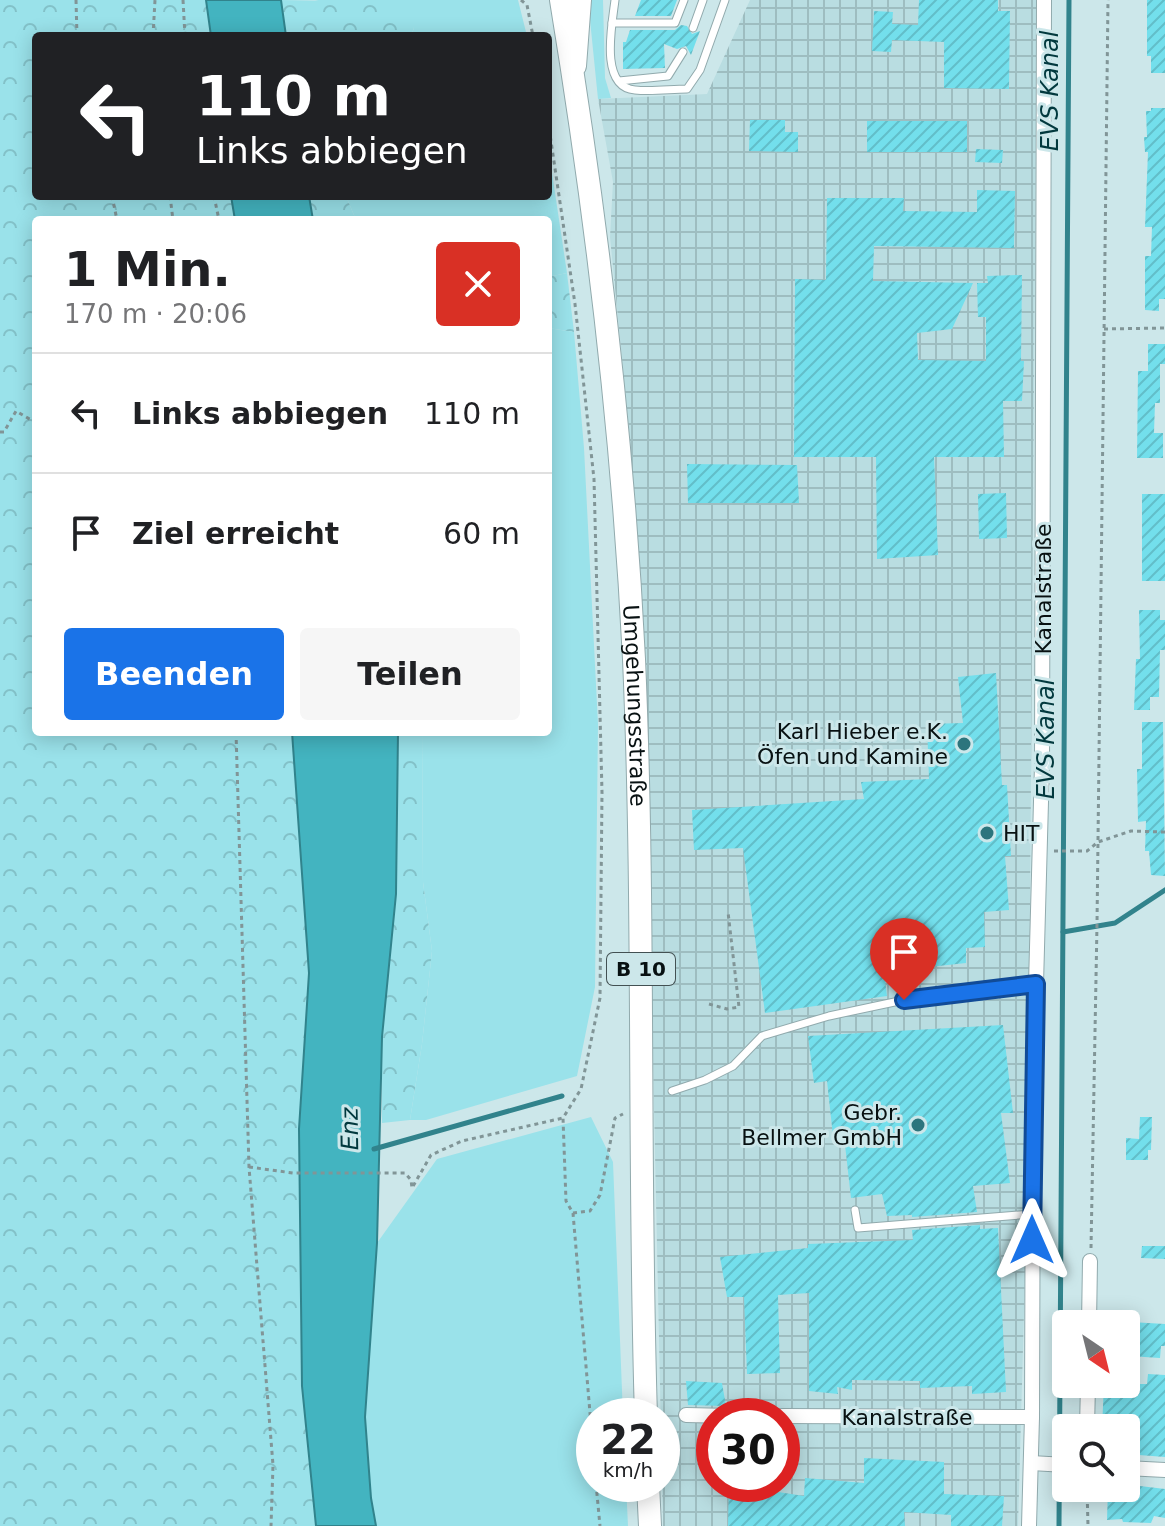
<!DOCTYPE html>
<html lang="de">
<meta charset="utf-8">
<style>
:root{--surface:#fff;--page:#f6f6f6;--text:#202124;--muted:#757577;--line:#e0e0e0;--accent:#1a73e8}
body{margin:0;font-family:"DejaVu Sans",sans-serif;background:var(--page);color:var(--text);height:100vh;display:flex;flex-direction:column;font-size:30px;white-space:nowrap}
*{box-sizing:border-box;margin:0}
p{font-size:26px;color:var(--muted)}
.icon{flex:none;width:44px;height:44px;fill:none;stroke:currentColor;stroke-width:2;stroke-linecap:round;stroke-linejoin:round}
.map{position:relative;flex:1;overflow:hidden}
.drawer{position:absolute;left:32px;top:216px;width:520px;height:520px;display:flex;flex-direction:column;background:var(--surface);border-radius:8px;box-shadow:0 4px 20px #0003}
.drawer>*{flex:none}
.banner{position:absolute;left:32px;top:32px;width:520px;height:168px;border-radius:8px;box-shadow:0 4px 20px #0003;background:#202124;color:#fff;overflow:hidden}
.needle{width:52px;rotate:145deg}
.fabs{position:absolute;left:1052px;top:1310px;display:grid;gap:16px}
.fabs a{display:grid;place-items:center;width:88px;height:88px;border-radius:8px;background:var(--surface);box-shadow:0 4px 20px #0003;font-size:40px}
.speed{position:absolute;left:576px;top:1398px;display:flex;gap:16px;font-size:40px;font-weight:700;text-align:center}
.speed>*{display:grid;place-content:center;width:104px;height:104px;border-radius:50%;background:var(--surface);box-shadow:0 4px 20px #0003;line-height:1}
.speed small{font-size:20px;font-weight:400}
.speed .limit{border:12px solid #d22;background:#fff;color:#111}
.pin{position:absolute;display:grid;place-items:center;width:68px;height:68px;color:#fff;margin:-82px -34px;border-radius:50% 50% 50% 0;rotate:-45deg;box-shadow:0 0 8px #0007}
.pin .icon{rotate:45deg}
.me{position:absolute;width:88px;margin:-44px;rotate:0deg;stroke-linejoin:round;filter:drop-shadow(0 0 6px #0008)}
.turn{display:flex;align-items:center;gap:28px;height:168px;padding:0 32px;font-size:36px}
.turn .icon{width:104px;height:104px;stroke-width:2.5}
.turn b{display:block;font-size:56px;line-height:68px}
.round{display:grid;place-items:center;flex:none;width:84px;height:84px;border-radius:8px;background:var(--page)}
.overview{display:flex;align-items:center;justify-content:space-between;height:136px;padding:0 32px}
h1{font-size:48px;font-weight:700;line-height:60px}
.action{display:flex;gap:16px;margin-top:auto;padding:16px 32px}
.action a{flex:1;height:92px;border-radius:8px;background:var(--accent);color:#fff;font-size:32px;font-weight:700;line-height:92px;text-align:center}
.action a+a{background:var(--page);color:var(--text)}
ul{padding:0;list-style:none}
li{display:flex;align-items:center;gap:24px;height:120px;padding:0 32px;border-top:2px solid var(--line)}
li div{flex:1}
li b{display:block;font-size:30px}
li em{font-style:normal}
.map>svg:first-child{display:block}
</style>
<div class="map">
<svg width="1165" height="1526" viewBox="0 0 1165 1526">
<defs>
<pattern id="industrial-grid" width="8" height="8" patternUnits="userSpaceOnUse" patternTransform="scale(2)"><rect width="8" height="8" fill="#b9dde1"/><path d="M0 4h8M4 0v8" fill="none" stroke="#9ebdc0"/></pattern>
<pattern id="forest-crowns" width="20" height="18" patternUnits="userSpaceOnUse" patternTransform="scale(2)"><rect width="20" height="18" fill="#9ae2ea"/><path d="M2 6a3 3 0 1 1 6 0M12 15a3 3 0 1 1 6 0" fill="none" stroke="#83c1c8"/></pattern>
<pattern id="building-hatch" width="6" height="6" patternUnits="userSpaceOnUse" patternTransform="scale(2)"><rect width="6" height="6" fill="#73dfec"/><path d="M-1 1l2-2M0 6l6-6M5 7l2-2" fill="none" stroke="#62bec9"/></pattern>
</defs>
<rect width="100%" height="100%" fill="#cce7ea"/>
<path fill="url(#industrial-grid)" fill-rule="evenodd" d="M750,0H1037L1028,1170L1018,1526H663L645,686L630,440L610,237L613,182L598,99L707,94ZM714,1416H782V1484H714Z"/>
<g fill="#9ae2ea">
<path d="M315,0H518L527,36H411L414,28Z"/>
<path d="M588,0H603L605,78L611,98L598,99Z"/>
<path d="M548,146L567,273L548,277V220H356L346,196H548Z"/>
<path d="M548,328L574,332L584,448L598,724L595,987L577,1076L426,1120H410L422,1044L432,951L423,882L422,732H548Z"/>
<path d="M591,1117L613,1162L623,1416H594V1484H626L628,1526H376L371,1498L365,1417L377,1243L437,1159Z"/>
</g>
<g fill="url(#forest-crowns)">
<path d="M0,0H206L211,36H36V196H231L235,220H36V732H292L309,973L299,1129L302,1386L316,1526H0Z"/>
<path d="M281,0L390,2L414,28L411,36H286Z"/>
<path d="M309,196H346L356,220H313Z"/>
<path d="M567,273L574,332L548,328V277Z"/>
<path d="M398,732H422L423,882L432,951L422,1044L410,1120L382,1123V1037L396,894Z"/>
</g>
<g fill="#43b4c0" stroke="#31838c" stroke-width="2">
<path d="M206,0H281L286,36H211Z"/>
<path d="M231,196H309L313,220H235Z"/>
<path d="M292,732H398L396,894L382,1037L377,1243L365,1417L371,1498L376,1526H316L302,1386L299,1129L309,973Z"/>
</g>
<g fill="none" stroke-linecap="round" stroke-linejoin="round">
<g stroke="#31838c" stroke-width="5">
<path d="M1063,932L1115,923L1165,890"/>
<path d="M374,1149L562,1096"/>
<path d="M1059,1526L1069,0"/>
</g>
</g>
<g fill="url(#building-hatch)">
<path d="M641,0H677L671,16H635Z"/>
<path d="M919,0H998V11H1010L1009,89L944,88V42L892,40L891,52L872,51L874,11L893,12L892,24L918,25Z"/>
<path d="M1147,0H1165V73H1151V56H1147Z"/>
<path d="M681,25L687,26L692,34L700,31L691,55L686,46L677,49L664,44L665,68L623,69V42H626L630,30H675Z"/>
<path d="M1151,108H1165V299H1159V311L1145,310V256H1151L1152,227H1145L1148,152H1145L1144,137H1147L1146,111H1151Z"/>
<path d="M750,120H785V132H798V152L749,151Z"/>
<rect x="867" y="121" width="100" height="31"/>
<path d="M976,149L1003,150L1002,163L975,162Z"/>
<path d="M977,190L1015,191L1014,248L874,246L873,281L973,283L952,329L917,333L918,360L986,361V317H978L977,283H988L987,276L1022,275L1021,361H1024L1022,401H1003L1004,457H934L938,555L877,559L876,457H794L795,279L826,280L827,198H904L903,211L977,212Z"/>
<path d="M1148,344H1165V364H1160V403H1155L1154,433H1163V458H1137L1138,371H1148Z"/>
<path d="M687,464L797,465L799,503H688Z"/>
<path d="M1006,493L1007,538L979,539L978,494Z"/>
<rect x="1142" y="494" width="23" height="87"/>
<path d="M1139,610H1160V620H1165V650H1160L1159,697H1150V710H1134L1136,659H1140Z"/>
<path d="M996,673L1002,785H1007L1011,856H1005L1009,910L984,912L985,947L966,948V963L884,972L887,996L765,1013L743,848L694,850L692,810L864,799L861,782L929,779L927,724L963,723L958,677Z"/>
<path d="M1142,722H1163L1165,876L1151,875L1149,851H1145L1146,821L1138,822L1137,769H1142Z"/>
<path d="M1003,1025L1013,1113H1001L1010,1183L973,1186L977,1212L912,1217V1215L887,1216L882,1194L851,1198L844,1136H833L827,1081L814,1083L808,1036Z"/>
<path d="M1140,1117H1152L1151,1150H1148V1160H1126V1138L1139,1139Z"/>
<path d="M980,1225V1229L998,1228L1006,1392L972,1394V1386L920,1388V1381L852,1380V1390L837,1387L838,1394L809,1391V1293L778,1295L780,1373L747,1374L744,1297H727L720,1257L808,1248V1244L913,1240L912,1230Z"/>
<path d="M1142,1246H1165V1259L1141,1258Z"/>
<path d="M1131,1322L1165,1324V1346H1161L1160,1358L1129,1356Z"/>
<path d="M1148,1374L1165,1375V1457L1126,1454V1428H1102L1104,1384H1147Z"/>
<path d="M686,1381L722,1383L726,1406L688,1405Z"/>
<path d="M864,1458L944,1462V1494L1004,1496L1002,1526H951V1515L904,1512L905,1526H728L729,1484H773L772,1491L804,1496L805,1478L864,1483Z"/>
<path d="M1140,1486L1165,1489V1518L1154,1516L1151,1523L1123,1522L1122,1519L1107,1520L1108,1488L1139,1492Z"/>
</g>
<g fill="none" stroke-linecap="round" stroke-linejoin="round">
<g stroke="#91aaad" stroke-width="9">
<g id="service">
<path d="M615,0C612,25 599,87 635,90C652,92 671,89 687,89L700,70L725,0"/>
<path d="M612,23H675L684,0"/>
<path d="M693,28L703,0"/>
<path d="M619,81L668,76L683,52"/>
<path d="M672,1091L705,1080L733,1066L762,1036L829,1016L904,1000L1036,984"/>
<path d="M855,1210L858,1228L1032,1214"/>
</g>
</g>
<g stroke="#91aaad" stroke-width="16">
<g id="minor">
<path d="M1089,1324L1090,1261"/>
<path d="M686,1415L730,1416"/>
<path d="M782,1416L1032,1417"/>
<path d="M1087,1428L1088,1384"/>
<path d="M1031,1463L1066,1465"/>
<path d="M1126,1468L1165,1470"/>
<path d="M1029,1526L1032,1417L1033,1094L1042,765L1044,0"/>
</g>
</g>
<g stroke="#91aaad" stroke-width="22">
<path id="secondary" d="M576,66L581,0"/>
</g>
<g stroke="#91aaad" stroke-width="24">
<g id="primary">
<path id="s1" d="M561,0C597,219 623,438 634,659C645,911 638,1164 646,1416"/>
<path d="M648,1484L650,1526"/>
</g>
</g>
<g stroke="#819597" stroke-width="3" stroke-dasharray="4 4" stroke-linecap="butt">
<path d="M76,0L77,36"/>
<path d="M183,0L185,36"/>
<path d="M521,0L527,5L533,36"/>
<path d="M153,36L155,0"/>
<path d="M548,121L575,304L594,479L602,792L600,998L581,1089L563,1118L566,1201L573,1213L594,1460"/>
<path d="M112,196L117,220"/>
<path d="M170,196L173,220"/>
<path d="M214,196L219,220"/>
<path d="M1104,329L1165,328"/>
<path d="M0,432H4L16,411L36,423"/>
<path d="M236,732L249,1167L273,1465L271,1526"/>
<path d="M1054,851H1087L1098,842L1131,831L1165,832"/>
<path d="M709,1004L727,1009L739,1007L728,912"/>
<path d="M249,1167L293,1173H405L411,1180L412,1188L431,1155L462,1141L563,1118"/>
<path d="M573,1213L590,1211L600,1195L615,1118L623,1114"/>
<path d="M1091,1248L1097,924L1108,0"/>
<path d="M596,1484L600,1526"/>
<path d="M1087,1488L1088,1526"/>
</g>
<use href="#service" stroke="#fff" stroke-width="7"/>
<use href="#minor" stroke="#fff" stroke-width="14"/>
<use href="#secondary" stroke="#fff" stroke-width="20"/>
<use href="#primary" stroke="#fff" stroke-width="22"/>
</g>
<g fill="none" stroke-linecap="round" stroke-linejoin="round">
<g stroke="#114b97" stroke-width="20">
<path id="route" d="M904,1000L1036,984L1032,1240"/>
</g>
<use href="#route" stroke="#1a73e8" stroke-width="14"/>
</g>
<g fill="#2c757d" stroke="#cce7ea" stroke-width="3">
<circle cx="964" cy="744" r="8"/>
<circle cx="987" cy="833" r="8"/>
<circle cx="918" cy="1125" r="8"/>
</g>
<g text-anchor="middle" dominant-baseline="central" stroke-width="6" stroke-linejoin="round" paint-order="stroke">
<rect fill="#cce7ea" stroke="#435153" stroke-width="2" x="607" y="953" width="68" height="32" rx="6"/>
<g font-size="20" font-weight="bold" fill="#081112">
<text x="641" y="969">B 10</text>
</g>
<g font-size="22" fill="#081112" stroke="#cce7ea">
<text transform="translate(1043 589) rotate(-90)">Kanalstraße</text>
<text stroke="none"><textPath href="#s1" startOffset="710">Umgehungsstraße</textPath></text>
<text x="907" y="1417">Kanalstraße</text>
</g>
<g font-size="22" fill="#081112" stroke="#cce7ea" text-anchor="end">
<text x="948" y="731">Karl Hieber e.K.<tspan x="948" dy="25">Öfen und Kamine</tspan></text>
<text x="1003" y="833" text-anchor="start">HIT</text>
<text x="902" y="1112">Gebr.<tspan x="902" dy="25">Bellmer GmbH</tspan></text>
</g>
<g font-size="24" font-style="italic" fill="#02393e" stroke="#cce7ea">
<text transform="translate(1050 91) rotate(-90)">EVS Kanal</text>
<text transform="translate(1046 739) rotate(-90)">EVS Kanal</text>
<text transform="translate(350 1129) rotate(-91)">Enz</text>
</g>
</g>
</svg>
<div class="fabs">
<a><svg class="needle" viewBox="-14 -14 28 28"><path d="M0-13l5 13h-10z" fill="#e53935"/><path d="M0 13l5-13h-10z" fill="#757577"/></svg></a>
<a><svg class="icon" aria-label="search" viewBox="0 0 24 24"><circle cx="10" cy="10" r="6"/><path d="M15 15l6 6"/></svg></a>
</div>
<div class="speed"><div>22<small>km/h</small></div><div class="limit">30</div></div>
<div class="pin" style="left:904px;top:1000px;background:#d93025"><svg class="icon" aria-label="arrive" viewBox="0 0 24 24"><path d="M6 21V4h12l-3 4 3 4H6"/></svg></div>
<svg class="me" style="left:1032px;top:1240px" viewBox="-20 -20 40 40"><path d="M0-17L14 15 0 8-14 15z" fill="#1a73e8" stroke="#fff" stroke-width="4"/></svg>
<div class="banner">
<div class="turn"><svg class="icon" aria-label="left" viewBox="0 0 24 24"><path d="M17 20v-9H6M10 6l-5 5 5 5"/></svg><div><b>110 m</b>Links abbiegen</div></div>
</div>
<section class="drawer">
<div class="overview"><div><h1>1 Min.</h1><p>170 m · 20:06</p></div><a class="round" style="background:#d93025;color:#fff"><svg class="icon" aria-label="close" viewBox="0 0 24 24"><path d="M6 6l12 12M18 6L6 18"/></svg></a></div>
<ul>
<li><svg class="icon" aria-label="left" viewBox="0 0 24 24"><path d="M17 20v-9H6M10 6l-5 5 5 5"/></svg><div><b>Links abbiegen</b></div><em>110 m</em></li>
<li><svg class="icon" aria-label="arrive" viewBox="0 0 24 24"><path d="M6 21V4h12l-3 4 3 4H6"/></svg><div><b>Ziel erreicht</b></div><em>60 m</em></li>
</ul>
<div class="action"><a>Beenden</a><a>Teilen</a></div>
</section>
</div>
